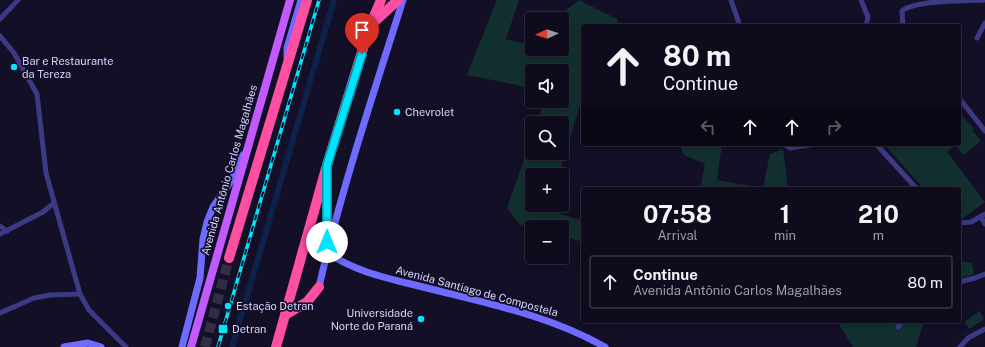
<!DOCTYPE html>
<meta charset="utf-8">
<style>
:root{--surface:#0e0b1c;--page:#171425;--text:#f1f3f6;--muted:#9b9ba3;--line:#2e2b3b}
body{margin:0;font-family:"Public Sans",sans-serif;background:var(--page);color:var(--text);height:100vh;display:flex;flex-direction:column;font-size:15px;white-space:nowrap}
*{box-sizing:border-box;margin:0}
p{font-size:13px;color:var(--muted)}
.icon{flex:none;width:22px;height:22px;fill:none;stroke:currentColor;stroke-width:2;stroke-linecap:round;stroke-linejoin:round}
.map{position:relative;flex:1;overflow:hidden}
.panel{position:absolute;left:581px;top:187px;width:380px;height:136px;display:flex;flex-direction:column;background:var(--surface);border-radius:4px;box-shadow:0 2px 10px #0003,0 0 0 1px var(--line)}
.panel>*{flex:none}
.banner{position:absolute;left:581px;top:24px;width:380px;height:122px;border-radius:4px;box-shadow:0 2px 10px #0003,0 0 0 1px var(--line);background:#0e0b1c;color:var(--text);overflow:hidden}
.needle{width:26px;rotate:267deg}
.fabs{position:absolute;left:525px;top:12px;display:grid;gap:8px}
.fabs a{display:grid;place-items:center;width:44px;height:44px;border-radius:4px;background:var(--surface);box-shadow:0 2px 10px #0003,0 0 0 1px var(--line);font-size:20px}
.pin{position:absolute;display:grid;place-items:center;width:34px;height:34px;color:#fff;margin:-41px -17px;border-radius:50% 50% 50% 0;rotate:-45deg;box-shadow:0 0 4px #0007}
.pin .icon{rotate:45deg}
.me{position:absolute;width:44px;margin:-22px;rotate:0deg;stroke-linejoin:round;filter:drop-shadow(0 0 3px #0008)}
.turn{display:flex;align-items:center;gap:14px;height:84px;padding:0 16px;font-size:18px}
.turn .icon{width:52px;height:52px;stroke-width:2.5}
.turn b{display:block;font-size:28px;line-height:34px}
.lanes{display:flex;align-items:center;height:38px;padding:0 16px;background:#0003;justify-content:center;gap:20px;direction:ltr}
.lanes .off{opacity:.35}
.eta{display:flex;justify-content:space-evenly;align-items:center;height:68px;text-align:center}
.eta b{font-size:24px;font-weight:700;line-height:28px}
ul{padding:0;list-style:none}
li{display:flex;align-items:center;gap:12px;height:54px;margin:0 8px 6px;padding:0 8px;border:2px solid var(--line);border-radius:4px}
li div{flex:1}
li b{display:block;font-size:15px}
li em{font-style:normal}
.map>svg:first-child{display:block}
</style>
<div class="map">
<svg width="985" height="347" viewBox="0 0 985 347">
<rect width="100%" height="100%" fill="#130f26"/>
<g fill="#12302f">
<path d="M497,0H519L506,39L532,46V49H562V19H554L579,0L617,19L619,26H583V95L559,175H532V205H550L549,210L583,221V242L568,238L562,233V227H554L546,221L520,225L507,208L532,137V153H562V123H537L544,101H562V71H532V91L517,85L467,75Z"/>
<path d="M959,112L974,129L972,130L981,141L963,155L955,145L947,152L985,202L959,221V189H924L884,144H959Z"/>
<path d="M679,144H722L717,180L763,188L770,154L783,149L788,189H700L705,164L684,155Z"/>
<path d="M959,261L972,263L974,274L959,279Z"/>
<path d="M980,311L984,319L969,329L964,322Z"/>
<path d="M837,321H924L916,347H853Z"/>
</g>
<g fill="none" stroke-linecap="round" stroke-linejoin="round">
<path stroke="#0c2248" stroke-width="6" d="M232,347L334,0"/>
<path stroke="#312d47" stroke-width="10" stroke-dasharray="10 5" stroke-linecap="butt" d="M205,347L229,258"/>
<g stroke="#3d3a85" stroke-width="5">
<path d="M731,0L740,26"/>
<path d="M861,0L868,17L866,26"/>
<path d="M0,19L18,0"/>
<path d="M903,26L902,11C915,0 965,1 984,0"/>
<path d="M0,36L14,53L37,94L46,173L80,294L89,310L126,347"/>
<path d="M977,38L985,23"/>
<path d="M959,98L985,131"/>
<path d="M784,144L790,148L815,144"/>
<path d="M876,144L917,189"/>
<path d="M981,217L985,224"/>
<path d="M959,223L971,222L985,214"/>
<path d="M0,226L7,231"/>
<path d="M0,234L43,212L54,203"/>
<path d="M959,282L975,278L985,274"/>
<path d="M0,313L34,298L50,295L80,294"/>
<path d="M898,327L902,321"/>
<path d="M960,347L968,338L985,329"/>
</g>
<g stroke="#6f6bff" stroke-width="7">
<path d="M287,58V48L301,0"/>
<path d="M327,252C354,272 391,279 423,287C485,303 549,315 605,347"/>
<path d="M319,287C341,190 373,95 403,0"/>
<path d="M64,347L88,343L101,347"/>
<path d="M182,347L200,278L203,239L207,222L213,207L231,181L243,155"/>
</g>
<path stroke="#c25bff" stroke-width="8" d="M191,347L290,0"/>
<g stroke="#ff4fa3" stroke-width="10">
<path d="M373,23L398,0"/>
<path d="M327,182V252"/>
<path d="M229,258L307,0"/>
<path d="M285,315L307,302L319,287"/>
<path d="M276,347L327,165L370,26L381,0"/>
</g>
<g stroke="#00e5ff" stroke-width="3.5">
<path id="rail" d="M218,347L319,0"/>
</g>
<use href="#rail" stroke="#130f26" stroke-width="2" stroke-dasharray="6" stroke-linecap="butt"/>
</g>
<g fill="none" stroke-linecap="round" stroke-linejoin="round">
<g stroke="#0095a6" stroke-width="10">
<path id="route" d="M327,242V165L362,54"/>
</g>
<use href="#route" stroke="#00e5ff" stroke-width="7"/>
</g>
<g fill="#00e5ff" stroke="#130f26" stroke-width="1.5">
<circle cx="14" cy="67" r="4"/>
<circle cx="397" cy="112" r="4"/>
<circle cx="228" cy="306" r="4"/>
<circle cx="421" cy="319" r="4"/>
<rect x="218" y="324" width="10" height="10" rx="2"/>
</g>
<g text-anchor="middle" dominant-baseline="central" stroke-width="3.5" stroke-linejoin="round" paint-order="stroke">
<g font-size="11" fill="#d9d4ff" stroke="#130f26" text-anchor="start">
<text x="22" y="61">Bar e Restaurante<tspan x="22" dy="13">da Tereza</tspan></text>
<text x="405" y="112">Chevrolet</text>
<text x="236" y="306">Estação Detran</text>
<text x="413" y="313" text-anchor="end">Universidade<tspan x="413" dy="13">Norte do Paraná</tspan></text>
<text x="232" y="329">Detran</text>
</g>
<g font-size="11" fill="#d9d4ff" stroke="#130f26">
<text transform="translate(229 170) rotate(-74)">Avenida Antônio Carlos Magalhães</text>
<text transform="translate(477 291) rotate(15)">Avenida Santiago de Compostela</text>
</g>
</g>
</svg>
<div class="fabs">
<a><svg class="needle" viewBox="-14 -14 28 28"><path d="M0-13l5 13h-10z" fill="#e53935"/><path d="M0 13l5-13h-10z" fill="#9b9ba3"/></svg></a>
<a><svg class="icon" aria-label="sound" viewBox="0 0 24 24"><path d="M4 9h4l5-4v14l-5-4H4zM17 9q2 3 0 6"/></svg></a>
<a><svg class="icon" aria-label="search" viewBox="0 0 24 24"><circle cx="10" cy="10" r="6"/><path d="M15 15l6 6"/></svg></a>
<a>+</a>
<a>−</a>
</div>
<div class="pin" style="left:362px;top:54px;background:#d93025"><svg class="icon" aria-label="arrive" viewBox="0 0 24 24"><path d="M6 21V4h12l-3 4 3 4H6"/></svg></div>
<svg class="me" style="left:327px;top:242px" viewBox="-20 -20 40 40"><circle r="19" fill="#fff"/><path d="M0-13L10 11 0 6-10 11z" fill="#00e5ff"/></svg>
<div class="banner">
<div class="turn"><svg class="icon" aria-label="ahead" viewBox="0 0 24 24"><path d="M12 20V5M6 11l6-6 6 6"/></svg><div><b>80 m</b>Continue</div></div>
<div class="lanes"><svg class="icon off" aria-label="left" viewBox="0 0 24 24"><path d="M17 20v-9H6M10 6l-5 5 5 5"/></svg><svg class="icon" aria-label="ahead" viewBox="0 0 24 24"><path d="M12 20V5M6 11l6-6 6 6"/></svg><svg class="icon" aria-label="ahead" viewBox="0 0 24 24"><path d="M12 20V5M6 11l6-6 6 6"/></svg><svg class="icon off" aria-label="right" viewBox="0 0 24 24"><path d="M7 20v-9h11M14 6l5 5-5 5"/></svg></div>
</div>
<section class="panel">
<div class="eta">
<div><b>07:58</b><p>Arrival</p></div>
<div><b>1</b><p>min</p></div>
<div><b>210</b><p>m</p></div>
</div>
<ul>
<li><svg class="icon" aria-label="ahead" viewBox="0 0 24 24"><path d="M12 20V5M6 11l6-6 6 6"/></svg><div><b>Continue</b><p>Avenida Antônio Carlos Magalhães</p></div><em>80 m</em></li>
</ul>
</section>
</div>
